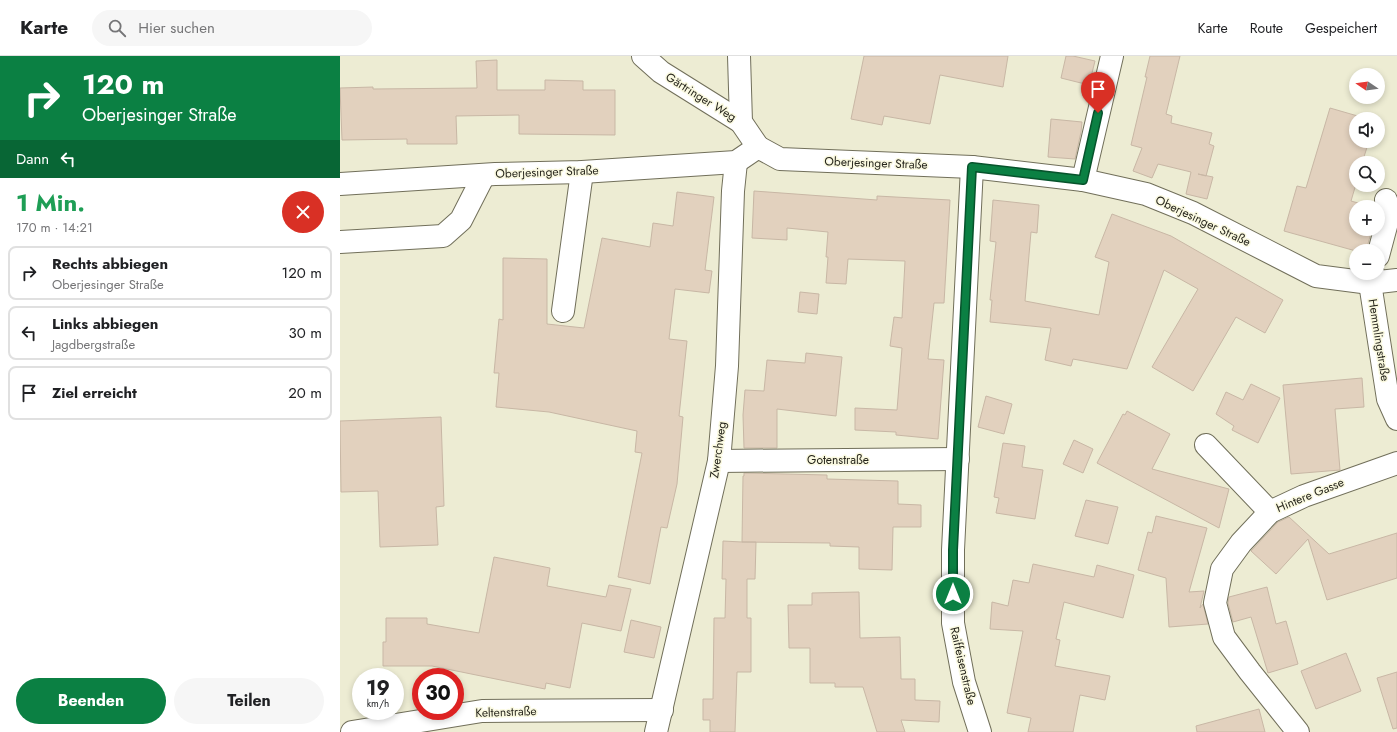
<!DOCTYPE html>
<html lang="de">
<meta charset="utf-8">
<style>
:root{--surface:#fff;--page:#f6f6f6;--text:#202124;--muted:#757577;--line:#e0e0e0;--accent:#0b8043}
body{margin:0;font-family:Jost,sans-serif;background:var(--page);color:var(--text);height:100vh;display:flex;flex-direction:column;font-size:15px;white-space:nowrap}
*{box-sizing:border-box;margin:0}
p{font-size:13px;color:var(--muted)}
.icon{flex:none;width:22px;height:22px;fill:none;stroke:currentColor;stroke-width:2;stroke-linecap:round;stroke-linejoin:round}
.map{position:relative;flex:1;overflow:hidden}
.side{display:flex;flex-direction:column;background:var(--surface);width:340px}
.side>*{flex:none}
.banner{background:#0b8043;color:#fff;overflow:hidden}
.needle{width:26px;rotate:283deg}
.controls{position:absolute;left:1009px;top:12px;display:grid;gap:8px}
.controls a{display:grid;place-items:center;width:36px;height:36px;border-radius:50%;background:var(--surface);box-shadow:0 2px 6px #0003;font-size:20px}
.speed{position:absolute;left:12px;top:612px;display:flex;gap:8px;font-size:20px;font-weight:700;text-align:center}
.speed>*{display:grid;place-content:center;width:52px;height:52px;border-radius:50%;background:var(--surface);box-shadow:0 2px 6px #0003;line-height:1}
.speed small{font-size:10px;font-weight:400}
.speed .limit{border:6px solid #d22;background:#fff;color:#111}
.pin{position:absolute;display:grid;place-items:center;width:34px;height:34px;color:#fff;margin:-41px -17px;border-radius:50% 50% 50% 0;rotate:-45deg;box-shadow:0 0 4px #0007}
.pin .icon{rotate:45deg}
.me{position:absolute;width:44px;margin:-22px;rotate:0deg;stroke-linejoin:round;filter:drop-shadow(0 0 3px #0008)}
.turn{display:flex;align-items:center;gap:14px;height:84px;padding:0 16px;font-size:18px}
.turn .icon{width:52px;height:52px;stroke-width:2.5}
.turn b{display:block;font-size:28px;line-height:34px}
.then{display:flex;align-items:center;height:38px;padding:0 16px;background:#0003;gap:8px;font-size:15px}
.round{display:grid;place-items:center;flex:none;width:42px;height:42px;border-radius:21px;background:var(--page)}
.overview{display:flex;align-items:center;justify-content:space-between;height:68px;padding:0 16px}
h1{font-size:24px;font-weight:700;line-height:30px;color:#1e9e55}
.primary-button{display:flex;gap:8px;margin-top:auto;padding:8px 16px}
.primary-button a{flex:1;height:46px;border-radius:24px;background:var(--accent);color:#fff;font-size:16px;font-weight:700;line-height:46px;text-align:center}
.primary-button a+a{background:var(--page);color:var(--text)}
ul{padding:0;list-style:none}
li{display:flex;align-items:center;gap:12px;height:54px;margin:0 8px 6px;padding:0 8px;border:2px solid var(--line);border-radius:8px}
li div{flex:1}
li b{display:block;font-size:15px}
li em{font-style:normal}
header{display:flex;align-items:center;gap:24px;box-sizing:border-box;height:56px;padding:0 20px;background:var(--surface);border-bottom:1px solid var(--line)}
header strong{font-size:19px}
nav{display:flex;gap:22px;margin-inline-start:auto;font-size:14px}
.search{width:280px;height:36px;background:var(--page);display:flex;align-items:center;gap:10px;box-sizing:border-box;padding:0 14px;border-radius:22px;color:var(--muted);font-size:15px}
main{display:flex;flex:1;min-height:0}
.map>svg:first-child{display:block}
</style>
<header>
<strong>Karte</strong>
<div class="search"><svg class="icon" aria-label="search" viewBox="0 0 24 24"><circle cx="10" cy="10" r="6"/><path d="M15 15l6 6"/></svg>Hier suchen</div>
<nav><a>Karte</a><a>Route</a><a>Gespeichert</a></nav>
</header>
<main>
<section class="side">
<div class="banner">
<div class="turn"><svg class="icon" aria-label="right" viewBox="0 0 24 24"><path d="M7 20v-9h11M14 6l5 5-5 5"/></svg><div><b>120 m</b>Oberjesinger Straße</div></div>
<div class="then">Dann<svg class="icon" aria-label="left" viewBox="0 0 24 24"><path d="M17 20v-9H6M10 6l-5 5 5 5"/></svg></div>
</div>
<div class="overview"><div><h1>1 Min.</h1><p>170 m · 14:21</p></div><a class="round" style="background:#d93025;color:#fff"><svg class="icon" aria-label="close" viewBox="0 0 24 24"><path d="M6 6l12 12M18 6L6 18"/></svg></a></div>
<ul>
<li><svg class="icon" aria-label="right" viewBox="0 0 24 24"><path d="M7 20v-9h11M14 6l5 5-5 5"/></svg><div><b>Rechts abbiegen</b><p>Oberjesinger Straße</p></div><em>120 m</em></li>
<li><svg class="icon" aria-label="left" viewBox="0 0 24 24"><path d="M17 20v-9H6M10 6l-5 5 5 5"/></svg><div><b>Links abbiegen</b><p>Jagdbergstraße</p></div><em>30 m</em></li>
<li><svg class="icon" aria-label="arrive" viewBox="0 0 24 24"><path d="M6 21V4h12l-3 4 3 4H6"/></svg><div><b>Ziel erreicht</b></div><em>20 m</em></li>
</ul>
<div class="primary-button"><a>Beenden</a><a>Teilen</a></div>
</section>
<div class="map">
<svg width="1057" height="676" viewBox="0 0 1057 676">
<rect width="100%" height="100%" fill="#edecd3"/>
<g fill="#e2d1be" stroke="#c8b7a5">
<path d="M524,0H668L663,31L600,19L590,68L544,60L542,69L511,63Z"/>
<path d="M726,0H733L755,5L749,29L721,22Z"/>
<path d="M810,0H840L826,58L832,60L831,67L872,77L869,88L874,90L866,120L858,118L873,121L867,143L846,138L851,116L818,108L812,122L793,115L802,92L791,89L807,21H805Z"/>
<path d="M157,4V34H205V24L243,25V34H275V79L179,78V59L116,60L117,88H67V83L2,84L0,32L33,31V33L137,32L136,5Z"/>
<path d="M990,52L1028,63H1016V85H1029L1022,107H1016V128L1011,145L1032,151H1016V173H1032L1026,195H1016L944,175L957,130L966,132Z"/>
<path d="M711,63L742,66L741,76L735,103L708,101Z"/>
<path d="M414,135L537,144V140L610,144L604,247H594L588,303L604,304L598,383L556,379V376L515,374V352L557,354L562,292L550,290L554,261L562,262L565,205L508,203L506,228L486,227L488,201H486L488,176L447,172V184L412,182Z"/>
<path d="M337,136L374,141L365,214L372,215L369,237L335,233L329,283L347,285L339,360L343,361L337,428L327,472L321,471L310,528L278,521L302,397L295,396L297,375L209,356L156,351L159,317H154L159,263L163,264V202L207,203V268L244,272L262,182L310,191L313,167L333,170Z"/>
<path d="M653,144L699,149L697,177L691,176L685,245L759,259L769,206L755,201L772,158L831,180L943,244L925,277L896,261L853,335L812,311L858,233L824,214L787,313L733,303L731,310L705,304L711,272L650,266L652,244H650L656,186L650,185Z"/>
<path d="M460,236L479,238L477,258L458,256Z"/>
<path d="M466,297L502,301L496,360L437,353V392H404L403,359L405,334L424,335L427,304L465,307Z"/>
<path d="M1022,322L1024,351L995,353L1000,414L951,418L943,329Z"/>
<path d="M911,328L940,342L918,387L892,374L894,370L876,358L886,336L903,344Z"/>
<path d="M646,340L672,348L664,378L638,371Z"/>
<path d="M787,355L830,378L812,413L889,433L879,472L757,407L783,358L785,359Z"/>
<path d="M101,361L104,450L96,451L98,489L40,491L38,435L1,436L0,365Z"/>
<path d="M734,384L753,393L743,417L723,408Z"/>
<path d="M663,387L685,390L682,411L703,414L695,463L656,457L659,442L654,441Z"/>
<path d="M404,417L487,419V423L558,425V448L581,449V471H553L552,514L519,513V491L490,490V487L402,486H416L415,523H407V562H411V616H397L395,676H370V664H363V643H373L374,562H385L386,523H382L383,485L402,486L403,420H404Z"/>
<path d="M746,444L778,451L768,488L735,480Z"/>
<path d="M816,460L867,472L849,536L864,535L860,552L863,548L868,568L829,571L826,522L798,514L808,476L812,477Z"/>
<path d="M949,461L989,498L1057,477V522L987,544L968,483L936,518L911,495L938,466Z"/>
<path d="M154,501L210,512L207,530L266,541L269,529L291,533L281,575L242,567L230,632L206,627L205,633L92,610H43V586H46V562H87V568L139,577Z"/>
<path d="M693,508L754,521L757,509L794,519L783,562L724,546L716,583L720,584L715,610L770,620L765,644L740,639L733,676H688L691,662L667,657L683,575L650,573L652,546L668,550L673,524L689,527Z"/>
<path d="M927,531L936,568L946,565L958,608L928,617L911,561L893,566L888,547L889,541Z"/>
<path d="M519,536L520,582L560,581L561,623H575V644L600,645L599,666L561,664L565,676H537L523,631H495V627H470V592H449L448,549H472V537Z"/>
<path d="M291,564L321,571L314,602L284,596Z"/>
<path d="M1006,597L1021,635L976,653L961,615Z"/>
<path d="M1057,616V672L1053,673L1037,622Z"/>
<path d="M919,653L925,676H857L856,670Z"/>
</g>
<g fill="none" stroke-linecap="round" stroke-linejoin="round">
<g stroke="#716f5a" stroke-width="24">
<g id="minor">
<path d="M303,0L321,16L401,66"/>
<path d="M399,0L401,66L418,91"/>
<path d="M632,111L613,494V567L624,626L640,676"/>
<path d="M743,124L772,0"/>
<path d="M0,186L103,180L121,164L144,119"/>
<path d="M1038,200L1050,155L1046,144"/>
<path d="M1033,217L1030,227L1048,343L1057,363"/>
<path d="M223,255L242,116"/>
<path d="M866,389L930,456"/>
<path d="M379,405L618,403"/>
<path d="M12,676L142,655L322,654"/>
<path d="M316,676L379,405L387,310L393,135L396,106"/>
<path d="M958,676L910,616L884,581L875,547L882,513L901,487L930,456L964,440L1057,407"/>
</g>
</g>
<g stroke="#716f5a" stroke-width="24">
<path id="major" d="M0,128L155,118L242,116L396,106L418,91L440,103L632,111L743,124L806,138L853,157L976,220L1030,227L1057,224"/>
</g>
<use href="#minor" stroke="#fff" stroke-width="22"/>
<use href="#major" stroke="#fff" stroke-width="22"/>
</g>
<g fill="none" stroke-linecap="round" stroke-linejoin="round">
<g stroke="#07532c" stroke-width="10">
<path id="route" d="M613,538V494L632,111L743,124L758,57"/>
</g>
<use href="#route" stroke="#0b8043" stroke-width="7"/>
</g>
<g text-anchor="middle" dominant-baseline="central" stroke-width="3" stroke-linejoin="round" paint-order="stroke">
<g font-size="12" fill="#26251c" stroke="#faf9e0">
<text transform="translate(361 41) rotate(32)">Gärtringer Weg</text>
<text transform="translate(536 107) rotate(2)">Oberjesinger Straße</text>
<text transform="translate(207 116) rotate(-2)">Oberjesinger Straße</text>
<text transform="translate(863 165) rotate(25)">Oberjesinger Straße</text>
<text transform="translate(1039 284) rotate(81)">Hemmlingstraße</text>
<text transform="translate(378 394) rotate(-82)">Zwerchweg</text>
<text x="498" y="404">Gotenstraße</text>
<text transform="translate(970 439) rotate(-22)">Hintere Gasse</text>
<text transform="translate(623 610) rotate(77)">Raiffeisenstraße</text>
<text transform="translate(166 656) rotate(-2)">Keltenstraße</text>
</g>
</g>
</svg>
<div class="controls">
<a><svg class="needle" viewBox="-14 -14 28 28"><path d="M0-13l5 13h-10z" fill="#e53935"/><path d="M0 13l5-13h-10z" fill="#757577"/></svg></a>
<a><svg class="icon" aria-label="sound" viewBox="0 0 24 24"><path d="M4 9h4l5-4v14l-5-4H4zM17 9q2 3 0 6"/></svg></a>
<a><svg class="icon" aria-label="search" viewBox="0 0 24 24"><circle cx="10" cy="10" r="6"/><path d="M15 15l6 6"/></svg></a>
<a>+</a>
<a>−</a>
</div>
<div class="speed"><div>19<small>km/h</small></div><div class="limit">30</div></div>
<div class="pin" style="left:758px;top:57px;background:#d93025"><svg class="icon" aria-label="arrive" viewBox="0 0 24 24"><path d="M6 21V4h12l-3 4 3 4H6"/></svg></div>
<svg class="me" style="left:613px;top:538px" viewBox="-20 -20 40 40"><circle r="17" fill="#0b8043" stroke="#fff" stroke-width="3"/><path d="M0-11L8 9 0 5-8 9z" fill="#fff"/></svg>
</div>
</main>
